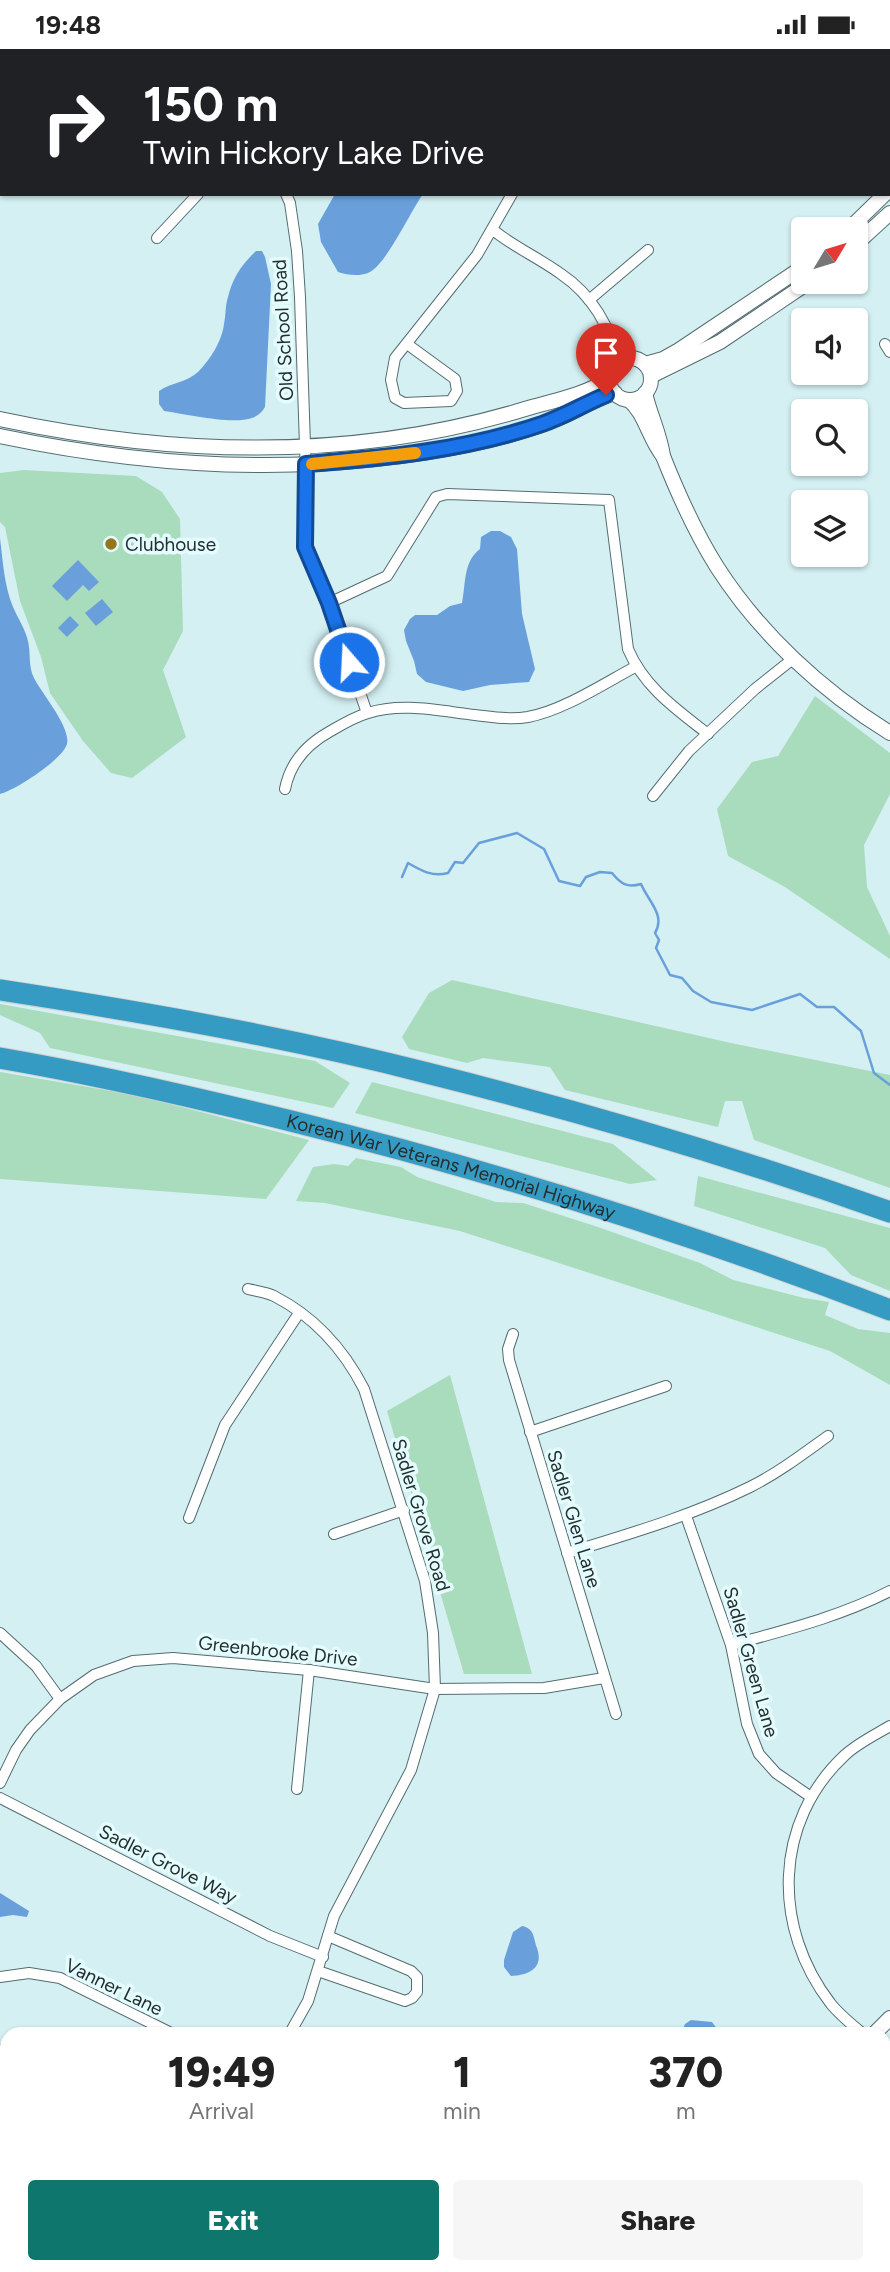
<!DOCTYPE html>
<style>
:root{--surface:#fff;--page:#f6f6f6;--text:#222;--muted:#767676;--accent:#0f766e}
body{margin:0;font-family:Figtree,sans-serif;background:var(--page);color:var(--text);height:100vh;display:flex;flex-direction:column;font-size:26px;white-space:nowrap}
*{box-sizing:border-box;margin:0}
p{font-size:23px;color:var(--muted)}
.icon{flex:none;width:38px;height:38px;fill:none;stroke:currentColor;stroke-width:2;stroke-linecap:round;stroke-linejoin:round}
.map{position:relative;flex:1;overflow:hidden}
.drawer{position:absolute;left:0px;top:1978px;width:891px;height:247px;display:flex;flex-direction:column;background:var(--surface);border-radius:21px 21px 0 0;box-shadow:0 2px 5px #0004}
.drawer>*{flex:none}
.hud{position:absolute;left:0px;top:0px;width:891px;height:147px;box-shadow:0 2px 5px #0004;background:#202124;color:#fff;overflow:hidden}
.needle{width:46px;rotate:52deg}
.fabs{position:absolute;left:791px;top:168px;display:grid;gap:14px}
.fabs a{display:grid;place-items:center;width:77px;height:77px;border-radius:7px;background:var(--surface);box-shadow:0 2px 5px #0004;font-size:35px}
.pin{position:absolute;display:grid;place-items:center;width:60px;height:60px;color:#fff;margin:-72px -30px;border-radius:50% 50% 50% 0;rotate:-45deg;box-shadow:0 0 7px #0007}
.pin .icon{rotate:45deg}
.me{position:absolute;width:77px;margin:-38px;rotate:341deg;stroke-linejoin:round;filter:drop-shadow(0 0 5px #0008)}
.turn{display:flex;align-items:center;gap:24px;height:147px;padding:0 28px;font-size:32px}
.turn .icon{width:91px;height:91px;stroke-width:2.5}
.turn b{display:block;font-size:49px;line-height:60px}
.eta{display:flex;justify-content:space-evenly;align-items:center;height:119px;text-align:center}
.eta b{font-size:42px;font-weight:800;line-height:49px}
.action{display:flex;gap:14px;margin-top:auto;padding:14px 28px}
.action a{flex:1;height:80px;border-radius:7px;background:var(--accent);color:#fff;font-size:28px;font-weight:800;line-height:80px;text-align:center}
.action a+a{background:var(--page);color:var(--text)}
.status{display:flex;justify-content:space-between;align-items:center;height:49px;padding:0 35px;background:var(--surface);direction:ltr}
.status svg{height:19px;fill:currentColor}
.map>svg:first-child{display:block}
</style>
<div class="status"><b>19:48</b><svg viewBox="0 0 49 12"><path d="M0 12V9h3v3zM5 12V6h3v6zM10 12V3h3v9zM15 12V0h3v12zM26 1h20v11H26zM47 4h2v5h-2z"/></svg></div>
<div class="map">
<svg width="890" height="2223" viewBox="0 0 890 2223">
<rect width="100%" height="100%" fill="#d4f0f3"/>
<path fill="#c0e6ea" d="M784,0H890L889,119V2H786Z"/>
<g fill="#a9dbbd">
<path d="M24,421L136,427L162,443L180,470L183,582L163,621L186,688L132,729L111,724L83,692L50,644L41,608L20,552L5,478L0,473V424Z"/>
<path d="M815,647L890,704V745L864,796L867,838L890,887V910L785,838L728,807L717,760L752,713L778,707Z"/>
<path d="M452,931L731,994L890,1026V1139L754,1091L742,1052H725L718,1078L565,1041L550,1018L483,1009L467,1014L409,1000L402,988L429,944Z"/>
<path d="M0,955L315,1012L350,1034L333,1059L50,999L40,984L0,966Z"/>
<path d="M0,1023L135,1046L309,1091L266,1150L0,1130Z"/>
<path d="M372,1033L613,1095L657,1131L630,1135L355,1064Z"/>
<path d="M356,1109L401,1118L417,1128L496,1153L523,1154L598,1178L700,1214L733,1231L804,1249L829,1253L825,1266L858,1280L890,1284V1336L830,1302L460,1182L325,1154L296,1152L313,1118L334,1115L348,1117Z"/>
<path d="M698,1127L890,1179V1242L851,1226L825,1199L694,1157Z"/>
<path d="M450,1326L532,1625H464L387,1362Z"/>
<path d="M890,2040V2223H771L769,2217H884V2044Z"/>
</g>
<g fill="#69a0dc">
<path d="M335,145H423C411,162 386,215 370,223C360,228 348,226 338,223L321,193L318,175Z"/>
<path d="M256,202H262L265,208L271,235L265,358C262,363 258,367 252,369C232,376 186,365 164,362L159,355V342C172,333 186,334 198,323C210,311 222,292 224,275C226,266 225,257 228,248C232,230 242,215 256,202Z"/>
<path d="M491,482H500L511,488L517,500L522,565L535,620L529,633L490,636L463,642L426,633L417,625L414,612L406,592L404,581L410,570L415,566H437L450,557L462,554C466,534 463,513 480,500L481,488Z"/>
<path d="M0,489C3,513 4,536 13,558C18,570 25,579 28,592C31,605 28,617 34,629C42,645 71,678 67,695C63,710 16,741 0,745Z"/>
<path d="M78,511L99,533L89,542L83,536L67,552L52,537Z"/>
<path d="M102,550L113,563L96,577L85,564Z"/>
<path d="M70,567L79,576L67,588L58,579Z"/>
<path d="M0,1844L29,1862L27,1868L13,1866L0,1868Z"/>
<path d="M522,1877C535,1880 533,1888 537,1899C544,1919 529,1926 511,1927L504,1918V1911L513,1883Z"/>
<path d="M691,1971L712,1973L720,1984H681L685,1975Z"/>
</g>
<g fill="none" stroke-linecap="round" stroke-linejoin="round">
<path stroke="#69a0dc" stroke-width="2.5" d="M402,828L408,814C422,822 432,828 448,824L455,813L463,814L479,794L517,784L544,800L559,832L580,837L586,828L600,823L612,824C621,835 627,839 641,835C648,852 666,866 655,884L659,891L656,899L670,926L682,929L693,942L711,953L752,961L800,945L817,958H834L861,982L874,1024L890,1036"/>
<g stroke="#546c6f" stroke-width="12">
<g id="minor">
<path d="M182,0L184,2"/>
<path d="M681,0L682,2"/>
<path d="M124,2L126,0"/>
<path d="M313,2L314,0"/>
<path d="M587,2L589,0"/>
<path d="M286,145L290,154L297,202L300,248L307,456L305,497L329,554L367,664"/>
<path d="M493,181C514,198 539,209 561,225C591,245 612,279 617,314"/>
<path d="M157,189L198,145"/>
<path d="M589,251L648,201"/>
<path d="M614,294L628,309"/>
<path d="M407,295L455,330L457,342L451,352L404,354L395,349L391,331L395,309L477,206L512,145"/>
<path d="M885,295L890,303"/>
<path d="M329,554L387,527L436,448L447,445L609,451L628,600C644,638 676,660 708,685"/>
<path d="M285,740C290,714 306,696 329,683C341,676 354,668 368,664C402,653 440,662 475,666C493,668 510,671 528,668C564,661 603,635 635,618"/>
<path d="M653,747L689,702L755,640L794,609"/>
<path d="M248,1240C256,1242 266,1243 274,1247C315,1268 343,1299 364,1340L425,1532L433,1584L435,1640L411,1721L334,1867L308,1952L290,1984"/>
<path d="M513,1285L508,1300L509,1311L616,1665"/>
<path d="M530,1383L666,1337"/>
<path d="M686,1467L731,1596L747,1675L759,1705L776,1724L811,1748"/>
<path d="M189,1469L225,1376L299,1264"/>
<path d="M334,1485L404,1461"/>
<path d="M567,1504C629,1485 691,1467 750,1438C778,1424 803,1405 828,1387"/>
<path d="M0,1584L36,1617L60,1650"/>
<path d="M731,1596C785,1581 839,1568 890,1542"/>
<path d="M0,1734L16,1701L30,1681L60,1650L94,1626L133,1612L173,1609L309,1621L435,1640L544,1639L604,1629"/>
<path d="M297,1740L309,1621"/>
<path d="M0,1749L270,1887L323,1908"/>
<path d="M318,1922L405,1952L412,1949L417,1943V1928L411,1922L328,1887"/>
<path d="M0,1928L29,1924L60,1929L171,1984"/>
<path d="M862,1984C851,1975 840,1966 831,1955C772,1879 773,1773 845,1706C858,1694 875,1686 890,1677"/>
<path d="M0,2001L7,2000"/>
<path d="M0,2080L7,2076"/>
<path d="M0,2109L7,2111"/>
<path d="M436,2223L437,2217"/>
</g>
</g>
<g stroke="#546c6f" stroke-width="16">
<g id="tertiary">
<path d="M849,180L885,145"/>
<path d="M856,195L890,164"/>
<circle cx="630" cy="330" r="21"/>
<path d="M645,315L663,310L679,301L803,218"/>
<path d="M651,327L720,293L809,233"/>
<path d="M629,351C645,364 649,390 663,407C660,385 650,366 645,344"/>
<path d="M0,370C173,407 354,412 525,360C552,352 585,346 609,330"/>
<path d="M0,387C157,420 323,428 481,393C508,387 536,379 562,368C580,360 596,349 615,344"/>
<path d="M663,407C678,445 695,483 717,518C760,585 822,642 890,684"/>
<path d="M875,1984L890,1969"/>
<path d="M131,2223L133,2217"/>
</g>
</g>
<g stroke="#cfd1d1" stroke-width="23">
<g id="motorway">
<path d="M0,941C143,963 287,988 427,1024C584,1063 738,1109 890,1163"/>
<path id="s1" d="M0,1009C99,1026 198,1049 295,1073C497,1123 696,1186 890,1261"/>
</g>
</g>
<use href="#minor" stroke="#fff" stroke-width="10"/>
<use href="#tertiary" stroke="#fff" stroke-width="14"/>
<use href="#motorway" stroke="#369bc3" stroke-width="21"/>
</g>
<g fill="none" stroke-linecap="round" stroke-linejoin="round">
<g stroke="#114b97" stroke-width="18">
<path id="route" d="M349,613L329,554L305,498L306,415C386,409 466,401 542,375C565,367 584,355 606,346"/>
</g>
<use href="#route" stroke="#1a73e8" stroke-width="12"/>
<path stroke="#f59e0b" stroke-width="12" d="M312,415L415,404"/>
</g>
<circle fill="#95761e" stroke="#e5fcfe" stroke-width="2.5" cx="111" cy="495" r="7"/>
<g text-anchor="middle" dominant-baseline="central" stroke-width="7" stroke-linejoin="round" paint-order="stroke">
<g font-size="19" fill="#232e2f" stroke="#e5fcfe">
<text transform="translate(283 281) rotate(-93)">Old School Road</text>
<text stroke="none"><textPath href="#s1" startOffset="464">Korean War Veterans Memorial Highway</textPath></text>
<text transform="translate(421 1466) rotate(73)">Sadler Grove Road</text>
<text transform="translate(574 1470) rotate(73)">Sadler Glen Lane</text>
<text transform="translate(278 1602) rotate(6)">Greenbrooke Drive</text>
<text transform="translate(751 1613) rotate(74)">Sadler Green Lane</text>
<text transform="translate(168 1815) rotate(27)">Sadler Grove Way</text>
<text transform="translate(114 1938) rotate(26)">Vanner Lane</text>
</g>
<g font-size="19" fill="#232e2f" stroke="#e5fcfe" text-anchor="start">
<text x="125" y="495">Clubhouse</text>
</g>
</g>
</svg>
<div class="fabs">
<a><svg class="needle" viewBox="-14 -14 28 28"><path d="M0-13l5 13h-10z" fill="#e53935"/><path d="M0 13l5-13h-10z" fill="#767676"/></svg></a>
<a><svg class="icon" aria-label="sound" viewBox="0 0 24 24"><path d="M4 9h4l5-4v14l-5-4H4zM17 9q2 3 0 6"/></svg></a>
<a><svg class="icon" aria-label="search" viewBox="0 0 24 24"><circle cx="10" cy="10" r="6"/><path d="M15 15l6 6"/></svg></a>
<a><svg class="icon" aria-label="layers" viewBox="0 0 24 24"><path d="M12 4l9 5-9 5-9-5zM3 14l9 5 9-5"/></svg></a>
</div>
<div class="pin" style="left:606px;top:346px;background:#d93025"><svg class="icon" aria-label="arrive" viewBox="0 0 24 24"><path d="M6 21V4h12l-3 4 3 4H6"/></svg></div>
<svg class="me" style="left:349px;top:613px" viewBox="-20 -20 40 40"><circle r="17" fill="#1a73e8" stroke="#fff" stroke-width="3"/><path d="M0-11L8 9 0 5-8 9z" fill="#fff"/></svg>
<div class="hud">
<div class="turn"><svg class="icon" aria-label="right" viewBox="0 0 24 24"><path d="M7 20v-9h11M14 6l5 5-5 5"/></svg><div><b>150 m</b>Twin Hickory Lake Drive</div></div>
</div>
<section class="drawer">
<div class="eta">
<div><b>19:49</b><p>Arrival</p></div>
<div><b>1</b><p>min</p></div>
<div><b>370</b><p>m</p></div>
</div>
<div class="action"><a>Exit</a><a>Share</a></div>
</section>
</div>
